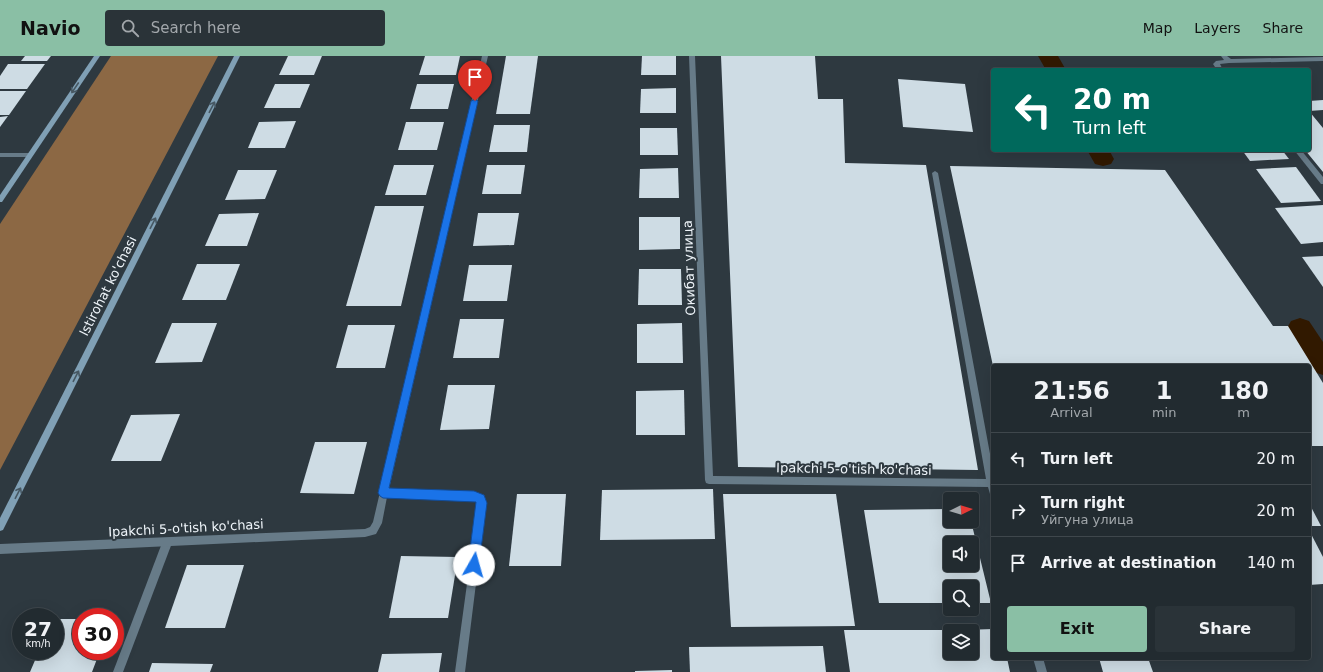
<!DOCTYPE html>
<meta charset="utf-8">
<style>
:root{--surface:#222b30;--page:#2a3338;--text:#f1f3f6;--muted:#a2a7ab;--line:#3f474c;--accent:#8abfa5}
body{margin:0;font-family:"DejaVu Sans",sans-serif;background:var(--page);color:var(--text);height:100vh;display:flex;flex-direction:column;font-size:15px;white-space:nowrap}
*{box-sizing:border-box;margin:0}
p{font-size:13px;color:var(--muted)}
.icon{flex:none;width:22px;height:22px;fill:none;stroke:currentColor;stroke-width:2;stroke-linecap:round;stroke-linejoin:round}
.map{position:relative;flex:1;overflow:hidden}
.sheet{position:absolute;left:991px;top:308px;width:320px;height:296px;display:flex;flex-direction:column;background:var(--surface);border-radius:4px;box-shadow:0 4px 16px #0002,0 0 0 1px var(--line)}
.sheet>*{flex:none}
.top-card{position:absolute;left:991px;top:12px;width:320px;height:84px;border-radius:4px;box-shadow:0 4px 16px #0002,0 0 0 1px var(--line);background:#00695c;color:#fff;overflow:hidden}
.needle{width:26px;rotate:85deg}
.buttons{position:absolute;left:943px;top:436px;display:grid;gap:8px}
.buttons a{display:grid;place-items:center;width:36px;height:36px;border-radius:4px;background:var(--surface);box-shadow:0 4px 16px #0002,0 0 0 1px var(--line);font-size:20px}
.speed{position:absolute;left:12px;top:552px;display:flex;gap:8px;font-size:20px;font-weight:700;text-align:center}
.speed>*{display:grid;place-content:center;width:52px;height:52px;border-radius:50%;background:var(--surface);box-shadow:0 4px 16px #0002,0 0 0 1px var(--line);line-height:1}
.speed small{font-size:10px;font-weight:400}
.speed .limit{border:6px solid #d22;background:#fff;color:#111}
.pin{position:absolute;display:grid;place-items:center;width:34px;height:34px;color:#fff;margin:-41px -17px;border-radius:50% 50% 50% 0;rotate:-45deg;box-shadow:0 0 4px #0007}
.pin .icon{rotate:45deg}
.me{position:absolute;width:44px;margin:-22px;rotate:7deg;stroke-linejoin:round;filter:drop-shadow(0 0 3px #0008)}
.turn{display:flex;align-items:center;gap:14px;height:84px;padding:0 16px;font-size:18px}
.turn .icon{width:52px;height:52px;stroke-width:2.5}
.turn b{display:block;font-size:28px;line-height:34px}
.eta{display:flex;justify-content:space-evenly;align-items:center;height:68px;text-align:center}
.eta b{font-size:24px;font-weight:600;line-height:28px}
.primary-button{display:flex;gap:8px;margin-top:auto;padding:8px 16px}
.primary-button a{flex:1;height:46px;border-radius:4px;background:var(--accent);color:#111;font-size:16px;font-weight:600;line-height:46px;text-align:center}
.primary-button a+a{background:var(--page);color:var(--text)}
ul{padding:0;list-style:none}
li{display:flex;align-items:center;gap:12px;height:52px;padding:0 16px;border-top:1px solid var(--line)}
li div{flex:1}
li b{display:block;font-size:15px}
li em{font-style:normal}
header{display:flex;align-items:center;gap:24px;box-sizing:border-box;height:56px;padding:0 20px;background:var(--accent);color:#111}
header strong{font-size:19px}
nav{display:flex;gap:22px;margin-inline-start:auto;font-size:14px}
.search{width:280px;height:36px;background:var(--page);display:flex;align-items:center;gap:10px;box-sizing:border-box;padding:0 14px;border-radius:4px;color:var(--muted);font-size:15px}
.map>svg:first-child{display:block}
</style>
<header>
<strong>Navio</strong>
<div class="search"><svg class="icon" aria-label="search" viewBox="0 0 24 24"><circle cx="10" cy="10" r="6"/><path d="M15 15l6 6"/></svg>Search here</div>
<nav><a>Map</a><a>Layers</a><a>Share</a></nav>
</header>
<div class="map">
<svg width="1323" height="616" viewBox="0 0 1323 616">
<rect width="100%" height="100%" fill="#2e3940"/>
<path fill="#8c6844" d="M111,0H218L0,414V168Z"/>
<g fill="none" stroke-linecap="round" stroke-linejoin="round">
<g fill="#311900" fill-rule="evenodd">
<path d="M1038,0H1058L1066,14H1046Z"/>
<path d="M1087,94H1109L1114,103L1111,108L1103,110L1095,108Z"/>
<path d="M1300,262L1309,265L1323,286V319L1314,316L1287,272L1291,265Z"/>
</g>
</g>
<g fill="#cedce4" fill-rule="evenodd">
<path d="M25,0H51L47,5H21Z"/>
<path d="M288,0H322L314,19H279Z"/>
<path d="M425,0H460L456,19H419Z"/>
<path d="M506,0H538L530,58H496Z"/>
<path d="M642,0H676V19H641Z"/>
<path d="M721,0H815L818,43H843L845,107L926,109L978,414L738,411Z"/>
<path d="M8,8H45L27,33H0V20Z"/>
<path d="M1111,11L1113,14H1077L1076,12Z"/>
<path d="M898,23L965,28L973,76L903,71Z"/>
<path d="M275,28H310L300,52H264Z"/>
<path d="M417,28H454L448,53H410Z"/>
<path d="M676,32V57H640L641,33Z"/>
<path d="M0,35H26L9,59H0Z"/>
<path d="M1323,44V54L1309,55V45Z"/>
<path d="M1309,55L1323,72V116L1305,94H1309Z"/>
<path d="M8,60L0,71V61Z"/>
<path d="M296,65L285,92H248L259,66Z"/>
<path d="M406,66H444L437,94H398Z"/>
<path d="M494,69H530L527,96H489Z"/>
<path d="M640,72H677L678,99H640Z"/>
<path d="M1242,94H1282L1289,103L1250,105Z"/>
<path d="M394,109H434L426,139H385Z"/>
<path d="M487,109H525L521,138H482Z"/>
<path d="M950,110L1165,114L1273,270H1288L1323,327V390H1309V310H993Z"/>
<path d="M1296,111L1321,145L1281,147L1256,113Z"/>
<path d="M678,112L679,142H639L640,113Z"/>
<path d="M238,114H277L265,143L225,144Z"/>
<path d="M1323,149V186L1301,188L1275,152Z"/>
<path d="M375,150H424L401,250H346Z"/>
<path d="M259,157L247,190H205L219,158Z"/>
<path d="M478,157H519L514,189L473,190Z"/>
<path d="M639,161H680V193L639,194Z"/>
<path d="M1323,200V231L1302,201Z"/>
<path d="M197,208H240L226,244H182Z"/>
<path d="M469,209H512L507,245H463Z"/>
<path d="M639,213H681L682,249H638Z"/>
<path d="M460,263H504L499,302H453Z"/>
<path d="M172,267H217L202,306L155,307Z"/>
<path d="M682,267L683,307H637V268Z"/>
<path d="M348,269H395L385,312H336Z"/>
<path d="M448,329H495L489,373L440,374Z"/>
<path d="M684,334L685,379H636V335Z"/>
<path d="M180,358L161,405H111L131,359Z"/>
<path d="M315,386H367L354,438L300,437Z"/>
<path d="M713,433L715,483L600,484L602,434Z"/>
<path d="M517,438H566L561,510H509Z"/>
<path d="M723,438H836L855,570L731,571Z"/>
<path d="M1309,447L1321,470H1309Z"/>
<path d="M950,453V465H971L991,547H972V531H950V547H879L864,454ZM950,487H972V509H950Z"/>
<path d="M1309,474L1323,501V528L1309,529Z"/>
<path d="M401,500L458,501L448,562H389Z"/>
<path d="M187,509H244L225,572H165Z"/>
<path d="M55,563H81V595H100L92,616H30L39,595H55Z"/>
<path d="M993,573V602H1007L1010,616H850L844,574H950V597H972V575H964V574Z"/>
<path d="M823,590L826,616H690L689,591Z"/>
<path d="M442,597L439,616H378L382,598Z"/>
<path d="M1099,602H1148L1153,616H1103Z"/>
<path d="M152,607L213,608L210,616H149Z"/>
<path d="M672,614V616H635V615Z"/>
</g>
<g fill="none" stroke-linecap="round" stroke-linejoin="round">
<path fill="#677b88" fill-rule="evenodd" d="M167,482L170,484L172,487L123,616H113L162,487L164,484Z"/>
<g fill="#677b88" fill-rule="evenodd">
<path d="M482,0H488L389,433L474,436L483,439L486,447L465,616H455L478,447L474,444L387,441L382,467L376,478L365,481L0,498V488L365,473L370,471L373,466Z"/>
<path d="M689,0H695L713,420L986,423L932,117L935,115L938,117L993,414V439L990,438L988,431L709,428L706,427L705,424Z"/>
<path d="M1221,0H1227L1231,3L1323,1V5L1229,7L1220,8L1223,14H1217L1213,8L1216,5L1224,4Z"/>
<path d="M1294,94H1301L1323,121V128H1321Z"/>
<path d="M0,97H30L33,99L30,101H0Z"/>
<path d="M1033,602H1043L1047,616H1037Z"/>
</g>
<g fill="#80a0b5" fill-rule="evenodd">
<path d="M94,0H100L2,146H0V139Z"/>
<path d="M234,0H240L3,474L0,475V462Z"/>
</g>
</g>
<defs><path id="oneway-shaft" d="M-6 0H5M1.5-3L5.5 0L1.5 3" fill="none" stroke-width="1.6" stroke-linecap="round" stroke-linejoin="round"/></defs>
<g stroke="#475863">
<use href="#oneway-shaft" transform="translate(75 32) rotate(124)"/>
<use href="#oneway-shaft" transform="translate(212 51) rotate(-63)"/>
<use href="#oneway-shaft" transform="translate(153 167) rotate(-63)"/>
<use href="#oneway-shaft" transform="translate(76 320) rotate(-63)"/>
<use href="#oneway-shaft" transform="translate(18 437) rotate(-63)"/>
</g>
<path fill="#1a73e8" stroke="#114b97" d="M475,43L478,45L389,432L474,435L484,439L487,447L479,509L477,512L474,514L470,512L468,509L476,446L383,442L380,440L378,437L471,45Z"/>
<g text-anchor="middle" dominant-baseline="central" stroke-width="4" stroke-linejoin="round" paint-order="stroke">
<g font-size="13" fill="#eef4f9" stroke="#2e3940">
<text transform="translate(689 212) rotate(-92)">Окибат улица</text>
<text transform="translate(108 230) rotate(-63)">Istirohat ko'chasi</text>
<text transform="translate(854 413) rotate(1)">Ipakchi 5-o'tish ko'chasi</text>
<text transform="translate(186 472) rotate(-3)">Ipakchi 5-o'tish ko'chasi</text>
</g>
</g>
</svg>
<div class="buttons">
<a><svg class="needle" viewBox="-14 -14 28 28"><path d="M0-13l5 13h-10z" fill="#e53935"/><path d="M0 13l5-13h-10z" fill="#a2a7ab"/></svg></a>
<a><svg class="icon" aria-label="sound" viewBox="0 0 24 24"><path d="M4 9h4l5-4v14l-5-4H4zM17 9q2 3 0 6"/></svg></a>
<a><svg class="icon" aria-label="search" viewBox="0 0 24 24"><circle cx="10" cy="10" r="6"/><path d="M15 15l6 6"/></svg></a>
<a><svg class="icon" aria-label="layers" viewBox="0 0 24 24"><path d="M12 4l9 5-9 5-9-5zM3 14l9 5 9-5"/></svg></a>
</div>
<div class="speed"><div>27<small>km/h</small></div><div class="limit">30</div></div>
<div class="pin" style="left:475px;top:45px;background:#d93025"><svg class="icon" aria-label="arrive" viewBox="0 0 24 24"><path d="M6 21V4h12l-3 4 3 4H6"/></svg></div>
<svg class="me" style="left:474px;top:509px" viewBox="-20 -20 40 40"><circle r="19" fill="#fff"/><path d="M0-13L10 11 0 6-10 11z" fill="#1a73e8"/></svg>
<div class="top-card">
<div class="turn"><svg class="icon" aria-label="left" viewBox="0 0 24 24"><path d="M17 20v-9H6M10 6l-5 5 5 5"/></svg><div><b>20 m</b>Turn left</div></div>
</div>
<section class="sheet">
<div class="eta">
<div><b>21:56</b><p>Arrival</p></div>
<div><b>1</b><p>min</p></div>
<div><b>180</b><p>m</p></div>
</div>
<ul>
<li><svg class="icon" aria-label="left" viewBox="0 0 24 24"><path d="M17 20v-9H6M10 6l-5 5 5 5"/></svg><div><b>Turn left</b></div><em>20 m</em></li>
<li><svg class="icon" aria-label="right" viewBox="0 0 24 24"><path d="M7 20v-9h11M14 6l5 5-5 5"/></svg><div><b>Turn right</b><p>Уйгуна улица</p></div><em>20 m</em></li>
<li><svg class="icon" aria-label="arrive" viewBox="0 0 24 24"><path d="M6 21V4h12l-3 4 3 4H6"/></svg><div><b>Arrive at destination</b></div><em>140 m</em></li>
</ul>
<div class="primary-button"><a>Exit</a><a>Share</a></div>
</section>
</div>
